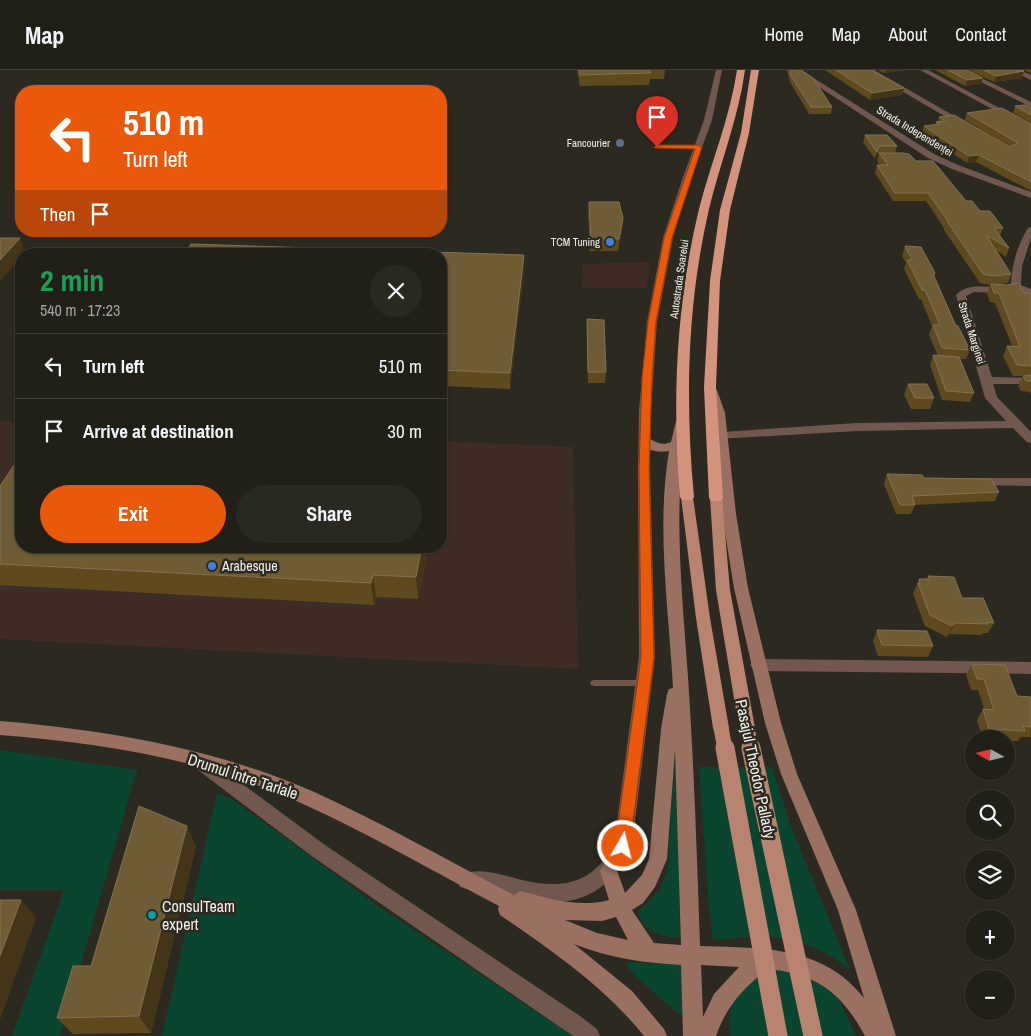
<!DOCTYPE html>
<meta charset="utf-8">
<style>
:root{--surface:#212018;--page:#292821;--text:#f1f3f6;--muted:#a2a3a2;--line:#3e3e37;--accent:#ea580c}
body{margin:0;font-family:"Archivo Narrow",sans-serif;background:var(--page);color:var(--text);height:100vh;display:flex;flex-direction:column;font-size:19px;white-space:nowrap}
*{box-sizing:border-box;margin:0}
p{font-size:16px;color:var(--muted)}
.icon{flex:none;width:28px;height:28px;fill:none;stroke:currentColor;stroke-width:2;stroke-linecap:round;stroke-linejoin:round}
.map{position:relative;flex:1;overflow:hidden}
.details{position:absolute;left:15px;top:178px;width:432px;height:305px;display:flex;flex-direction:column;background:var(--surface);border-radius:20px;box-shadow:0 1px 4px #0004,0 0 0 1px var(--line)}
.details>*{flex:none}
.hud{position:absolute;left:15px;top:15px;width:432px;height:152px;border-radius:20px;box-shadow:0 1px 4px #0004,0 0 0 1px var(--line);background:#ea580c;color:#fff;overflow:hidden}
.needle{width:32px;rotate:278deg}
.buttons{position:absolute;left:965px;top:660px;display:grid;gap:10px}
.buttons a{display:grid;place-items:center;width:50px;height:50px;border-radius:50%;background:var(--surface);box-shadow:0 1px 4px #0004,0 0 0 1px var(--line);font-size:25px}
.pin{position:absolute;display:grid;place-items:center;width:42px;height:42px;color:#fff;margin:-51px -21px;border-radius:50% 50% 50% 0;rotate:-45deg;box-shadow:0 0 5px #0007}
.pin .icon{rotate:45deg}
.me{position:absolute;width:55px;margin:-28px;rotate:8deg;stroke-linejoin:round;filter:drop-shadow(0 0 4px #0008)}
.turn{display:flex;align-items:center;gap:18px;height:105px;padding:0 25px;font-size:22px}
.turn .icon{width:65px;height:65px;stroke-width:2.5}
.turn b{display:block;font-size:35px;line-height:42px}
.then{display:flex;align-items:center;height:48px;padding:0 25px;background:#0003;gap:10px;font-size:19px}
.round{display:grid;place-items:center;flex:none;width:52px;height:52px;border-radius:26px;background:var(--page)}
.summary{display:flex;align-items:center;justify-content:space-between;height:85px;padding:0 25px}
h1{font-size:30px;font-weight:800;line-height:38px;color:#1e9e55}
.button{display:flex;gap:10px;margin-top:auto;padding:10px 25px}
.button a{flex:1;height:58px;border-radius:30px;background:var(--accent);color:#fff;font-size:20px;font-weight:800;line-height:58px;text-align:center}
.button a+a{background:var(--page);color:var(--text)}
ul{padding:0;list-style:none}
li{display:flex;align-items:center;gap:15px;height:65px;padding:0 25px;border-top:1px solid var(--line)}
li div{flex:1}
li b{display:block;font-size:19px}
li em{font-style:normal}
header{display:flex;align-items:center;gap:30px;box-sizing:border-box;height:70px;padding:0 25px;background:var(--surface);border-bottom:1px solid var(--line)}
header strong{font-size:24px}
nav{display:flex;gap:28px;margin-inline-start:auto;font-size:18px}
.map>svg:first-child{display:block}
</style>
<header>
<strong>Map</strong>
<nav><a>Home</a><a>Map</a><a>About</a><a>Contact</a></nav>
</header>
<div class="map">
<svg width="1031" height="966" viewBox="0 0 1031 966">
<rect width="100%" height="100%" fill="#2c2a20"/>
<g fill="#3f2d25">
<path d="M650,192L646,218H582L583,194Z"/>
<path d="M0,351L21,352V476H441V371L573,377L578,599L0,569Z"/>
</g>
<g fill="#0a4530">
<path d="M0,680L137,700L60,966H12L64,820H0Z"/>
<path d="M674,682L678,685L680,867L678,868C662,867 644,861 638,844L640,839L659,821L668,798Z"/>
<path d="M699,697H772L790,754L850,900C805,863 768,865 713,870L709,837Z"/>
<path d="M217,723L232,729L378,836L573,966H162Z"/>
<path d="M630,892L682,895L684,945H680L633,904L626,894Z"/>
<path d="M776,898L812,906L838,927L856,966H731L729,954L731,935L745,910Z"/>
</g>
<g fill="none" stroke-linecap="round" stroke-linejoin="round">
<g fill="#72574e" fill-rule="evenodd">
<path d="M657,76H698L700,77L698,78H655V76Z"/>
<path d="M594,610H645L648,611L649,613L648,615L645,616H594L591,615L590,613L591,611Z"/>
</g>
<g fill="#72574e" fill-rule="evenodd">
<path d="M716,0H722L712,50L690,110L673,168L657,252L651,340L650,399L655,587L632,776C615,814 587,835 544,832C528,830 514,825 499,821C486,818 472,822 460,817L458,811L460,805C479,797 499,804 518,809C560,820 592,815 614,775L639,587L638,399L639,340L647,252L663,168L682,110L704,50Z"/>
<path d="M793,0H801L934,84L958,95L1031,122V128L952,99L928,88Z"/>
<path d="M866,0H874L970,55L963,57Z"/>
<path d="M920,0H928L1031,55V60Z"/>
<path d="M957,0H965L1031,32V37Z"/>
<path d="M1011,0H1019L1031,5V10Z"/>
<path d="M1031,157V168L1022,196L1021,215L1031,219V226L1016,220L1003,223L974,222L966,226L992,307L1031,308V314H993L997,327L1031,362V373L1027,372L1013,358L857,361L718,369L716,366L722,362L857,353L1006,351L985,328L956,225C971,209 993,222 1011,214C1012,194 1017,176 1028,158Z"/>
<path d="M974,408H1031V416L970,415L968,412L970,409Z"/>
<path d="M758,589L1031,592V604L758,601L753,599L750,595L753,591Z"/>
<path d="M196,682L202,684L325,775L580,946L597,959L600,966H573L313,787L190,694L188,689L190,684Z"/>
</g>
<path fill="#9a7061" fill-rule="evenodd" d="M711,317L717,320L725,343L736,444L748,518L781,653L797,704L856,840L896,966H865C841,922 817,904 768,899C744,917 726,937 716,966H683L681,895C644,893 609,888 574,874L632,921L664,959L667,966H644C604,916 552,881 500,845L498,839L499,836C421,795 345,749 262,717C179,685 89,672 0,665V651C107,660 213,678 312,721C381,752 447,790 514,825L521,821C549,829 580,838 609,830L600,801L603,795L609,792L615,795L625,823L642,805L649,789L661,659L667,624L669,619L673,618C669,540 656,459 669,381C658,383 646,381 639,371L645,367C655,370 659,377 671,372L676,351H684L686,354C673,439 682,522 688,607C694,696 697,786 700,876C762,878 822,875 864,928L838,840L781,704L765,653L734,518L722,444L713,343L705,320ZM675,680L681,875L654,873L632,840L643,833L655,817L667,789ZM616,847L628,870L597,863L565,850L602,851ZM701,895L739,897L714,924L703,947Z"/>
<g fill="#b8836f" fill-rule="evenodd">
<path d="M687,423L693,427L710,548L729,658L727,663L721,665L715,663L713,658L696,548L681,427Z"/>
<path d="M716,424L722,428L730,520L755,658L753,663L747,665L741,663L739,658L716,520L710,428Z"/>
</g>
<g fill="#d4947c" fill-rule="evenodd">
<path d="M737,0H745L742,18C734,59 719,98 709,139C687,234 685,331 694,427L692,430H682L680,427C672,330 676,234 699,139C711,92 730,48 737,0Z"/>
<path d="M751,0H759L749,63L730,140L720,211L716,317L723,428L721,431H711L709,428L704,317L710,211L720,140L741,63Z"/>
</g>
<g stroke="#b8836f" stroke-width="15">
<path d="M721,658L725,679"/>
<path d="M747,658L751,679"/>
</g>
<g stroke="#b8836f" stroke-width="19">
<path d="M725,678L778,966"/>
<path d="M751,678L813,966"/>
</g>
</g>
<g fill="#5f491e">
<path d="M577,0H665L664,9H650L649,15L580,16Z"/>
<path d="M787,0H801L832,37L831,44H809L790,12Z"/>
<path d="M825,0H873L872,1L904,18L902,25L870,30Z"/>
<path d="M878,0H906L884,3Z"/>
<path d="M935,0H967L983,8L981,14L965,16Z"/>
<path d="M969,0H1022L1024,1L1022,8L994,12Z"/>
<path d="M1024,0H1031V3Z"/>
<path d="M1015,36L1031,38V53L1013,43Z"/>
<path d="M967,43L1031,54V121L976,92L967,93L922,63L924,56L935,55L936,52H938L939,47L1011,77L965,50Z"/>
<path d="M865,65L897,76L895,83L916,91L966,131L1003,158L1000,166L1009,178L1006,187L997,181L1011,204L1008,213L993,215L1024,223H1031V324L1030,322L1021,321L1018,316L1023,306H1013L1003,286L1007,276H1012L995,233L990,232L987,224L990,215L980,213L944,160V158L926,131H893L875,103L877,95H880L877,91L879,83H877L875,89L863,72Z"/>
<path d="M589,132L623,148L622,161L618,181H590L588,144Z"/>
<path d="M905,176L935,204L934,207L956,256L970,280L966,289H960L974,323L970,332L942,330L930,295L933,285L938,286L929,265L932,256L921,229H919L904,199L906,193L902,186Z"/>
<path d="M441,184L524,200L510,319L441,316Z"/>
<path d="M587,249L606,302L605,313H588L587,260Z"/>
<path d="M908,314L934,328L930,339H911L904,325Z"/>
<path d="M887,404L924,408L999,422L995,431L915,435L911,444H896L884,414Z"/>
<path d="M0,416L21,476H428L418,529L376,527L374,535L0,515Z"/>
<path d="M928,506L962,528L994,553L988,563H983L982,565L949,564L947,567L925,556L913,524L919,509H927Z"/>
<path d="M877,560L933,576L928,587L878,586L873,571Z"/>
<path d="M972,594L1017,626L1031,627V667H1021L1018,671H1006V669H983L977,650L983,639H984L978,620H971L966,605Z"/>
<path d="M196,776L151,963L73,964L57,948L91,896Z"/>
</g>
<g fill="#443516">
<path d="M885,0H906L884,3Z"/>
<path d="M1024,1L1022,8L994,12L996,6Z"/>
<path d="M983,8L981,14L965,16L967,10Z"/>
<path d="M904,18L902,25L870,30L872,23Z"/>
<path d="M979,85L976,92L967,93L969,86Z"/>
<path d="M623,148L622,161L618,181L619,169Z"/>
<path d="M20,168L25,183V184H21V188L0,211V190Z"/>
<path d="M524,185V200L510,319V303Z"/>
<path d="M442,378L443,400L441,409V380Z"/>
<path d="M422,476H428L418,529L416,507Z"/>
<path d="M373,505L376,527L374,535L371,513Z"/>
<path d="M955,553L949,564L947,567L952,556Z"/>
<path d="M187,756L196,776L151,963L139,946Z"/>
<path d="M21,830L36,848L0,950V886Z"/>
</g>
<g fill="#6f5b34" stroke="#837250">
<path d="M579,0H649L651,3L580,5Z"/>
<path d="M790,0H801L813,8L832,37H811L791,6Z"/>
<path d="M836,0H871L904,18L872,23Z"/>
<path d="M948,0H967L983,8L967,10Z"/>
<path d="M984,0H1022L1024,1L996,6Z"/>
<path d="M1026,35L1031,38V45L1015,36Z"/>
<path d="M1002,38L1031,54V112L979,85L969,86L924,56L940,54L936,52L945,51L939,47L954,45L1010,77L1018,73L967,43Z"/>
<path d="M865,65H887L897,76H879L877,82Z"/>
<path d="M879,83H903L909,84L916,91H933L966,131H972L980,141H990L1003,158H994L1009,178L986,165L1011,204L993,206L983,204L947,151H948L928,123H895L877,95H888Z"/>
<path d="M589,132H619L623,148L619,169L591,168Z"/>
<path d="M0,168H20L0,190Z"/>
<path d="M191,174L524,185L510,303L441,300V184H184Z"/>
<path d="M905,176L921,177L934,201L935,204H933L956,256H958L970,280L942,278L933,255H940L925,220H922L907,190H912Z"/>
<path d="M1018,213L1024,223H1031V296L1017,295L1007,276L1020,277L999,223H994L991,214L1007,215Z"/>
<path d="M587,249L604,250L606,302H588Z"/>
<path d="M933,285L959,287L974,323L946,321Z"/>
<path d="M1031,305V311H1026L1023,306Z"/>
<path d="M908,314H927L934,328H915Z"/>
<path d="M21,385V476H422L416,507L373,505L371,513L0,494V416Z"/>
<path d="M887,404L922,405L924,408L991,409L999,422L912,426L915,435H900Z"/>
<path d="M928,506L954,507L962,528H983L994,553L986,552L988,554L955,553L952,556L930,545L918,513H920L919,509H930Z"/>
<path d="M877,560L927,561L933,576L882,575Z"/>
<path d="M972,594L1005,595L1017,626L1031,627V657L1023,656L1025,661L989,659L983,639L994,640L984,609H977Z"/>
<path d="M139,736L187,756L139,946L57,948L73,896H91Z"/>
<path d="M0,830H21L0,886Z"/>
</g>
<path fill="#ea580c" stroke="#983908" d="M657,75H698L702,77L672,168L656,252L652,308L649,399L654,587L630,776L628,781L623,783L618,781L615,776L641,587L639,399L642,308L648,252L664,168L695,79L655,78L654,77Z"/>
<circle fill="#5c6f8a" stroke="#2c2a20" stroke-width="2" cx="620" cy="73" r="5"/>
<g fill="#3f7fe0" stroke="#2c2a20" stroke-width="2">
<circle cx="610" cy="172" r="5"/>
<circle cx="212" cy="496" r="5"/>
</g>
<circle fill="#0f9aa8" stroke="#2c2a20" stroke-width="2" cx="152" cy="845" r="5"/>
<g text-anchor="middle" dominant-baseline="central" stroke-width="5" stroke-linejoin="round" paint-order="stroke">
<g font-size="11" fill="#f1f0e9" stroke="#2c2a20">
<text transform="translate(915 61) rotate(31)">Strada Independenței</text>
<text transform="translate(679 209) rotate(-82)">Autostrada Soarelui</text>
<text transform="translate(972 263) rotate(72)">Strada Marginei</text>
</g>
<g font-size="11" fill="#f1f0e9" stroke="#2c2a20" text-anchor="end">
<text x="610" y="73">Fancourier</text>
<text x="600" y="172">TCM Tuning</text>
</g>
<g font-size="14" fill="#f1f0e9" stroke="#2c2a20" text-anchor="start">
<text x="222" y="496">Arabesque</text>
</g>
<g font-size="16" fill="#f1f0e9" stroke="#2c2a20">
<text transform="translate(756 699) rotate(78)">Pasajul Theodor Pallady</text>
<text transform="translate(243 706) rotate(18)">Drumul Între Tarlale</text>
</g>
<g font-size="16" fill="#f1f0e9" stroke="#2c2a20" text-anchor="start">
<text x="162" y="836">ConsulTeam<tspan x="162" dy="18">expert</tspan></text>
</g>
</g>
</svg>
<div class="buttons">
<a><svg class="needle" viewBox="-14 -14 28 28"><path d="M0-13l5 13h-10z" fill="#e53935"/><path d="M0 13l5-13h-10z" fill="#a2a3a2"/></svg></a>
<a><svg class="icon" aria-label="search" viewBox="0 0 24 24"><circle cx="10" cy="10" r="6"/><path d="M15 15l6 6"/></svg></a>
<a><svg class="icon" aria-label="layers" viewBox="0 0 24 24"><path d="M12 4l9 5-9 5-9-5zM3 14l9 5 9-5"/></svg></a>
<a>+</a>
<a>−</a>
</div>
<div class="pin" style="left:657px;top:77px;background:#d93025"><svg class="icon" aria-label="arrive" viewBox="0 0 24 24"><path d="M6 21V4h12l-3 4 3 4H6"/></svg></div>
<svg class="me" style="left:623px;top:776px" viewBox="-20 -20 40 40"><circle r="17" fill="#ea580c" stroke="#fff" stroke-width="3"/><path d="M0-11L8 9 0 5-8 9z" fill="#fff"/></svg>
<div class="hud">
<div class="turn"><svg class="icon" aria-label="left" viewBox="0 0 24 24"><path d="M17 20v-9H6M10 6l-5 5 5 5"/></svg><div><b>510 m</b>Turn left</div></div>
<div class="then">Then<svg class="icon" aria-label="arrive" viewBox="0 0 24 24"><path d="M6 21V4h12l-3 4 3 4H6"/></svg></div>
</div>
<section class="details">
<div class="summary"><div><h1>2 min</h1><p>540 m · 17:23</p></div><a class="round"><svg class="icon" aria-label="close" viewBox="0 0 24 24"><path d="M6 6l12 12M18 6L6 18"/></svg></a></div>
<ul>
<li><svg class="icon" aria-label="left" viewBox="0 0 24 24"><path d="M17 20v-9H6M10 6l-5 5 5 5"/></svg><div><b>Turn left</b></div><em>510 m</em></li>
<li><svg class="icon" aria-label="arrive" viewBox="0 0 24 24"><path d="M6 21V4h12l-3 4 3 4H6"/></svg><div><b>Arrive at destination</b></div><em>30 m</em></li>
</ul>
<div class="button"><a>Exit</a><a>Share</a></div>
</section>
</div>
